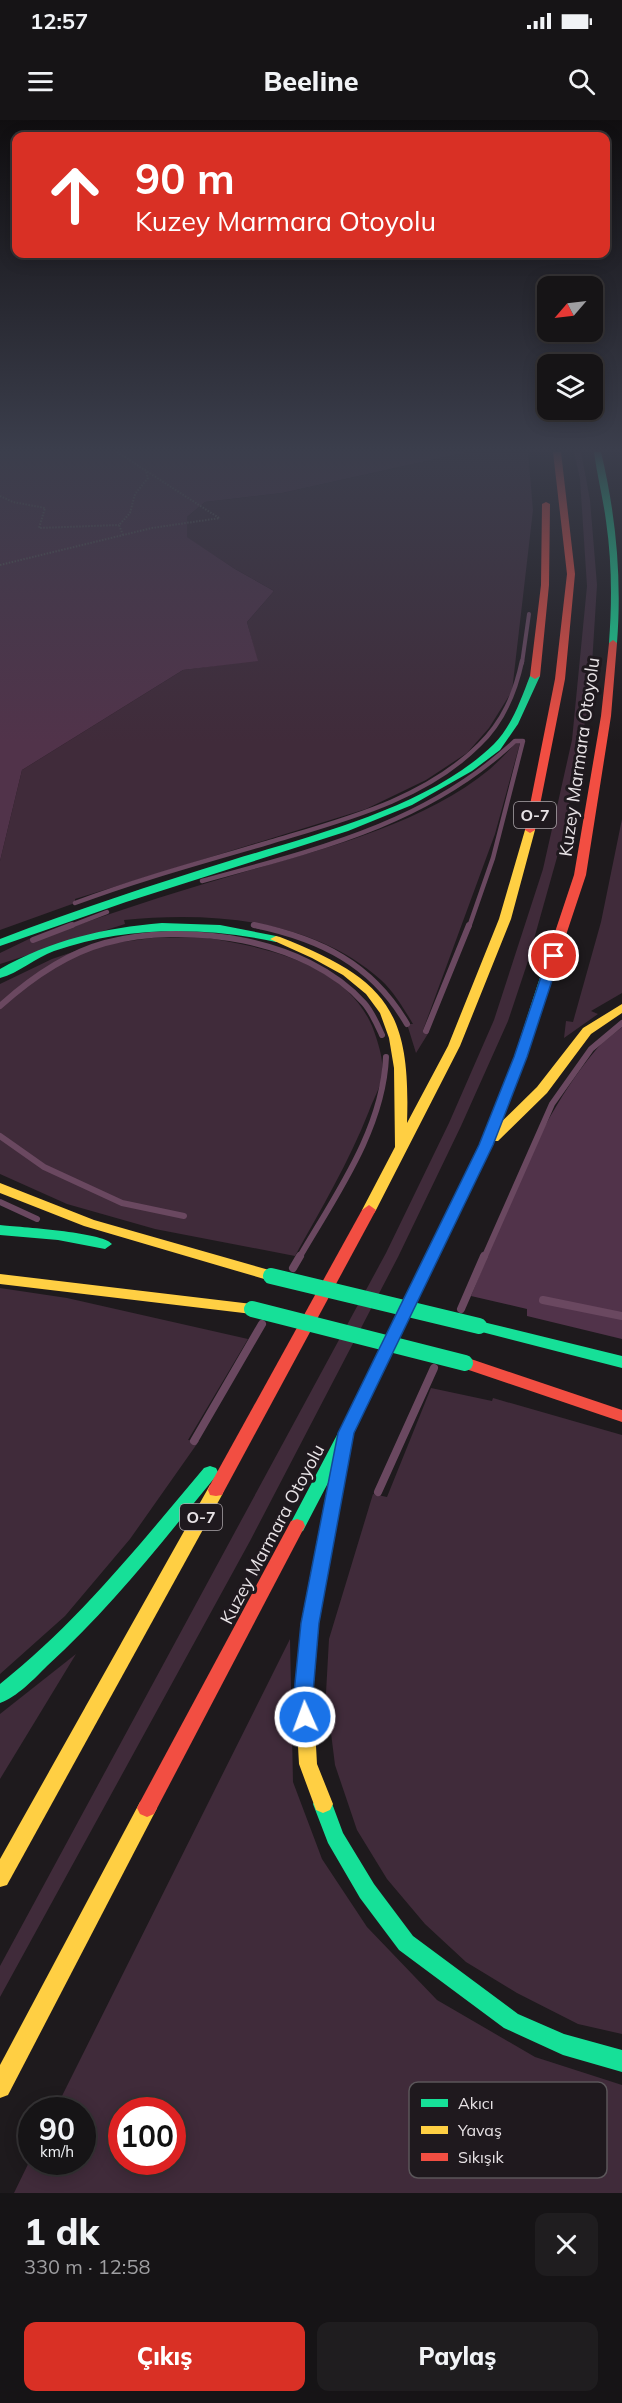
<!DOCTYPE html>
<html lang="tr">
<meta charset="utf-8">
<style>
:root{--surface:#161416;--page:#1f1d1f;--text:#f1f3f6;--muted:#9e9ea1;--line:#353335;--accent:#d93025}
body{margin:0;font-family:Mulish,sans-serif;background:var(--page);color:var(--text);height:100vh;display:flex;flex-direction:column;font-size:22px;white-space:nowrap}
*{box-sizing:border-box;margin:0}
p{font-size:20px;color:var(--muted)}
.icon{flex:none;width:33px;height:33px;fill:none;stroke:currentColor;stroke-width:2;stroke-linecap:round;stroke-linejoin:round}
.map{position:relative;height:2073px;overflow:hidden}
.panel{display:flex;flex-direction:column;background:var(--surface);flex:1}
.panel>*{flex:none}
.top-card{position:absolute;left:12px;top:12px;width:598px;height:126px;border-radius:12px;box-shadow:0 3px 15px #0003,0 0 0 2px var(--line);background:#d93025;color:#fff;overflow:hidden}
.needle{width:39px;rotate:242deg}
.buttons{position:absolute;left:537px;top:156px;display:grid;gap:12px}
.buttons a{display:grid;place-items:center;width:66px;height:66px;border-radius:12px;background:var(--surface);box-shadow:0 3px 15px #0003,0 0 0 2px var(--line);font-size:30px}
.speed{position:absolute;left:18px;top:1977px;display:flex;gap:12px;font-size:30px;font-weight:700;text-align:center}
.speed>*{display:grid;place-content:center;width:78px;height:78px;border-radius:50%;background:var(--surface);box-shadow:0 3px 15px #0003,0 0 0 2px var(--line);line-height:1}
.speed small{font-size:15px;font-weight:400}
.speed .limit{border:9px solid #d22;background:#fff;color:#111}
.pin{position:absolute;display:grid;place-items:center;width:51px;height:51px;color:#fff;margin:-26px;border:3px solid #fff;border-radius:50%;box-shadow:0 2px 6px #0007}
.me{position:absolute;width:66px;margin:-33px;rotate:358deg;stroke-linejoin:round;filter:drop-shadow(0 0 4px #0008)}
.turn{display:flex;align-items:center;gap:21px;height:126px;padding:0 24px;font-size:27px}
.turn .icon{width:78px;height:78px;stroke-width:2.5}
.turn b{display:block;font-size:42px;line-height:51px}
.round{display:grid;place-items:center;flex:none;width:63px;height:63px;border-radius:12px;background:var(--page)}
.summary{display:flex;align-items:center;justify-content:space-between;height:102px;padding:0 24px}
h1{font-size:36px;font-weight:800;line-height:45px}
.action{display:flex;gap:12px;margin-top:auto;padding:12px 24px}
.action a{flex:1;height:69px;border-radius:12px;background:var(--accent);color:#fff;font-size:24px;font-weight:800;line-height:69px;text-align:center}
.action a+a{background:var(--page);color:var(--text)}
.status{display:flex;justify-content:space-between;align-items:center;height:42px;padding:0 30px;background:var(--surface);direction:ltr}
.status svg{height:16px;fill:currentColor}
header{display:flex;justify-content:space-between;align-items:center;height:78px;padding:0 24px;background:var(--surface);font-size:27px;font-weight:800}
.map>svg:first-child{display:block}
</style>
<div class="status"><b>12:57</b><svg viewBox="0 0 49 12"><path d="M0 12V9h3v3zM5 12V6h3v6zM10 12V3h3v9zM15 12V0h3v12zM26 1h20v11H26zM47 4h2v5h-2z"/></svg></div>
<header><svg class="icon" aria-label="menu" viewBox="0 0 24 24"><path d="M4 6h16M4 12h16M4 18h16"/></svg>Beeline<svg class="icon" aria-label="search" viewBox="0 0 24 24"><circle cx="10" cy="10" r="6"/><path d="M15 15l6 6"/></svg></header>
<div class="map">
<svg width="622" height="2073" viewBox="0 0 622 2073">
<rect width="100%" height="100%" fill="#1e1a1d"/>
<g fill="#402b3a" fill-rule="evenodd">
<path d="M467,332H528L533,390L512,571L489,608L467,633L426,660L366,689L75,779V783L0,810V741L22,650L183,550L257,540L247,502L274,471L235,449L186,417L187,397L205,382L282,373Z"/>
<path d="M574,332H581L590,380L597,465L590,576L563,716L527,844L508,901L461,1006L398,1137L250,1421L0,1877V1846L386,1133L449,1003L494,900L543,749L572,620L587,466L580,359Z"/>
<path d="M516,623H520L495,714L423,910L429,912L416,933L407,904H413C404,889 394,872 381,860C313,799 211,791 124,800L125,804L0,844V833L31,818L34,821C100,796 166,775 234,755C318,730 421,706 490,649C499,641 508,631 516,623Z"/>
<path d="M622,699V873L591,891L598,894L564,918L566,901L573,902L601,802Z"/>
<path d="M201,817C266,827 354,844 376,917C380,929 384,944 382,957C380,968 373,980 369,991C349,1042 321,1089 295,1136L155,1109L67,1084L0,1054V864L52,839L105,821L107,824L152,818Z"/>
<path d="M0,1168L67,1178L248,1219L188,1320L199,1321L130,1419L65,1496L0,1554Z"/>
<path d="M431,1268L492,1281L493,1278L622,1315V1914L578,1904L517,1873L466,1842L425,1804L387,1759L357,1710L335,1645L326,1573L329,1519L373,1374L387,1377Z"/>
<path d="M290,1519L293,1662L322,1739L367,1807L437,1880L535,1937L622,1965V2073H14L31,2038L32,2042H82V1990H55ZM122,1990H172V2042H122Z"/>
<path d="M76,1534L0,1659V1594Z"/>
</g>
<g fill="#51334a">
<path d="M0,332H467L282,373L205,382L187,397V417L235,449L274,471L247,502L258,541L183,550L22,650L0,741Z"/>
<path d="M622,907V1219L527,1196V1189L471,1176C506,1093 536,1001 595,931C602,922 613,915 622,907Z"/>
</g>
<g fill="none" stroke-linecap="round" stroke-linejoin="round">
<path stroke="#6a4860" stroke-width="4" d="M522,543L529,494"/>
<g stroke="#6a4860" stroke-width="4.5">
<path d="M202,761C315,730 427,704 515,621H523L493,738L469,807"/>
<path d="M75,783C139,759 205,741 270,722C343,700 424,680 479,625C503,602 515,574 522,541"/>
<path d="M253,805L261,807"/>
<path d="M68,807L107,792"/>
</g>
<g stroke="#6a4860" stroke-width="6">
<path d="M254,805C321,819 372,844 407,904"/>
<path d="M33,820L72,805"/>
<path d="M0,886C30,859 65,834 105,823C185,801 306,818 364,883C372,892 377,904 382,915"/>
<path d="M426,911L469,805"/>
<path d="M0,1016L44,1047L122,1083L184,1096"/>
<path d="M0,1082L37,1099"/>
<path d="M299,1138C335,1076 383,1010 386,937"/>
<path d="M484,1138L552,984L591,929L622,903"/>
</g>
<g stroke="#6a4860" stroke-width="8">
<path d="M293,1148L300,1136"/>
<path d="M543,1180L622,1196"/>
<path d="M461,1189L484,1136"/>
<path d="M194,1321L262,1204"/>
<path d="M378,1372L434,1248"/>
</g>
<g stroke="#5b5a5b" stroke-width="2" stroke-dasharray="1.5 1.5" stroke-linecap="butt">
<path d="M117,332L219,398"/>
<path d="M0,376L13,382L45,388L39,408L119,405"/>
<path d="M123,415L119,405L130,393L135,374L148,358L146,352"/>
<path d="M0,445L152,408L220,398"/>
</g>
<g fill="#16e098" fill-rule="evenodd">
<path d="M594,332H601C616,395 622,458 617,523L613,526L609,523C612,482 612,442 606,401C603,378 597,355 594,332Z"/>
<path d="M535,553L540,556L518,604L500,630L472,651L412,685L348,711L126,782L0,826V819C75,790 152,765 229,741C313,715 430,687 494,624C512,606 521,579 530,556Z"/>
<path d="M162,803L220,805L276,816L282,819L276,822C201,806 127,806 54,831C35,838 19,853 0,858V849C51,820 104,808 162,803Z"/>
<path d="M552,835L558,839L526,937L493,1025L354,1313L303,1411L297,1413L291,1411L289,1406L338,1313L479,1025L514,937L546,839Z"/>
<path d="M0,1105C19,1107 103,1112 112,1124L105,1129L58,1120L0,1115Z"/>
<path d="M479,1201L622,1236V1248L474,1210L472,1206L474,1202Z"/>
<path d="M210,1346L216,1348L218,1352L216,1356C162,1422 110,1489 47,1546C34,1559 17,1577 0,1583V1564C78,1502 140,1424 204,1348Z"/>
<path d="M323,1675L330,1678L343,1713L374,1764L413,1816L518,1894L564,1914L622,1930V1952L563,1935L504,1908L399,1830L360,1778L328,1723L313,1684L316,1678Z"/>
</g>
<g fill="#ffcf43" fill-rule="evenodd">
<path d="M530,707L535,710L511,799L460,926L376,1090L374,1093H364L362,1090L395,1027L394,948L389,918L380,893L366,874L343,855L312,838L270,819L276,816L280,817C385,859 411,888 407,1003L448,926L499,799L525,710Z"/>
<path d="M622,884V893L591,914L547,973L498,1021H488L486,1018L488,1015L537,967L583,908Z"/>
<path d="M0,1063L94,1100L276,1152L278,1156L276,1160L271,1161L84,1106L0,1073Z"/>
<path d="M0,1154L252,1184L257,1185L259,1189L257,1193L252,1194L0,1164Z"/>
<path d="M340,1338L346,1340L348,1344L319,1503L313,1573L317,1644L333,1684L330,1690L323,1693L316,1690L299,1644L295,1573L301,1503L332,1344L334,1340Z"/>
<path d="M216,1364L222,1365L224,1370L222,1375L7,1765L0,1767V1739L210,1365Z"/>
<path d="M147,1679L154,1682L157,1688L154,1694L8,1975L0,1978V1945L140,1682Z"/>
</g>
<g fill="#f24e42" fill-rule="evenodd">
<path d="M553,332H561L575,454L565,559L535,710L530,713L525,710L555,559L567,454Z"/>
<path d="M546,382L550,384L549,465L540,556L535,559L530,556L541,465L542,384Z"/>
<path d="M613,520L617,523L611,596L586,755L558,839L552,843L546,839L574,755L601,596L609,523Z"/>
<path d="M369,1085L376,1090L222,1375L216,1376L210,1375L208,1370L210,1365L362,1090Z"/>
<path d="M465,1237L622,1290V1302L460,1247L457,1243L460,1239Z"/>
<path d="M297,1399L303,1401L305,1406L154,1694L147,1697L140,1694L137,1688L140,1682L291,1401Z"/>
</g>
<g stroke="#16e098" stroke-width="16">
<path d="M271,1156L479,1206"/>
<path d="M252,1189L465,1243"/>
</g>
</g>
<linearGradient id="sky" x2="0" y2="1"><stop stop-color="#100e10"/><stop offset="0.53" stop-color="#3b3e4c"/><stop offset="1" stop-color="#3b3e4c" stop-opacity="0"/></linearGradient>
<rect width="622" height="622" fill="url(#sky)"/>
<path fill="#1a73e8" stroke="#114b97" stroke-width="1.5" d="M554,832L560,836L527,937L493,1025L354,1313L319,1503L313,1573L314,1597L312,1602L305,1605L299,1602L296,1597L294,1573L301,1503L338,1313L479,1025L514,937L548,836Z"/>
<g text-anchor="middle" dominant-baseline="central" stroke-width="6" stroke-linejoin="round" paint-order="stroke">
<g fill="#1f191e" stroke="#aca6aa" stroke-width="1.5">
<rect x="514" y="682" width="42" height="26" rx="4.5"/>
<rect x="180" y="1384" width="42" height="26" rx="4.5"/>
</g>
<g font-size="16" font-weight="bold" fill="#e8e3e6">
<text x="535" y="695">O-7</text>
<text x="201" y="1397">O-7</text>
</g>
<g font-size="18" fill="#e8e3e6" stroke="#1f191e">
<text transform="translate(579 637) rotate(-82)">Kuzey Marmara Otoyolu</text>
<text transform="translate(272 1414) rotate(-62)">Kuzey Marmara Otoyolu</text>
</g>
</g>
<rect x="409" y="1962" width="198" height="96" rx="9" fill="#1f191e" stroke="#5b565a" stroke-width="1.5"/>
<rect x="421" y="1979" width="27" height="8" fill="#16e098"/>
<rect x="421" y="2006" width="27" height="8" fill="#ffcf43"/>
<rect x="421" y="2033" width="27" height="8" fill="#f24e42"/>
<g font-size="16" fill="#e8e3e6">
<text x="458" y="1989">Akıcı</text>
<text x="458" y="2016">Yavaş</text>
<text x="458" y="2043">Sıkışık</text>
</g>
</svg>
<div class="buttons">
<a><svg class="needle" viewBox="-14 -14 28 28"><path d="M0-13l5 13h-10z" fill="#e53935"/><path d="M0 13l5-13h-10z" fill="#9e9ea1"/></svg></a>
<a><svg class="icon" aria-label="layers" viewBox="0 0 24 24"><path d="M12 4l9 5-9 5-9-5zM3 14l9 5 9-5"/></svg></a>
</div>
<div class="speed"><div>90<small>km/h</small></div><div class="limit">100</div></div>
<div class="pin" style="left:554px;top:836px;background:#d93025"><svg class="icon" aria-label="arrive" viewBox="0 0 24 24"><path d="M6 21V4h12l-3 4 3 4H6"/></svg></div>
<svg class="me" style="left:305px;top:1597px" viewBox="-20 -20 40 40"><circle r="17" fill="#1a73e8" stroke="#fff" stroke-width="3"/><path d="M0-11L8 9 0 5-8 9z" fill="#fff"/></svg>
<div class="top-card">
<div class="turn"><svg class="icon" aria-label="ahead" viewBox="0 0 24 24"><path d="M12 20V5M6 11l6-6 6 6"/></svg><div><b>90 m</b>Kuzey Marmara Otoyolu</div></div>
</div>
</div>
<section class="panel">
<div class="summary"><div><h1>1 dk</h1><p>330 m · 12:58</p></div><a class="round"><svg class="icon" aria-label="close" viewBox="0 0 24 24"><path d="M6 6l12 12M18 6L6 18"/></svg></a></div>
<div class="action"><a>Çıkış</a><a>Paylaş</a></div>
</section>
